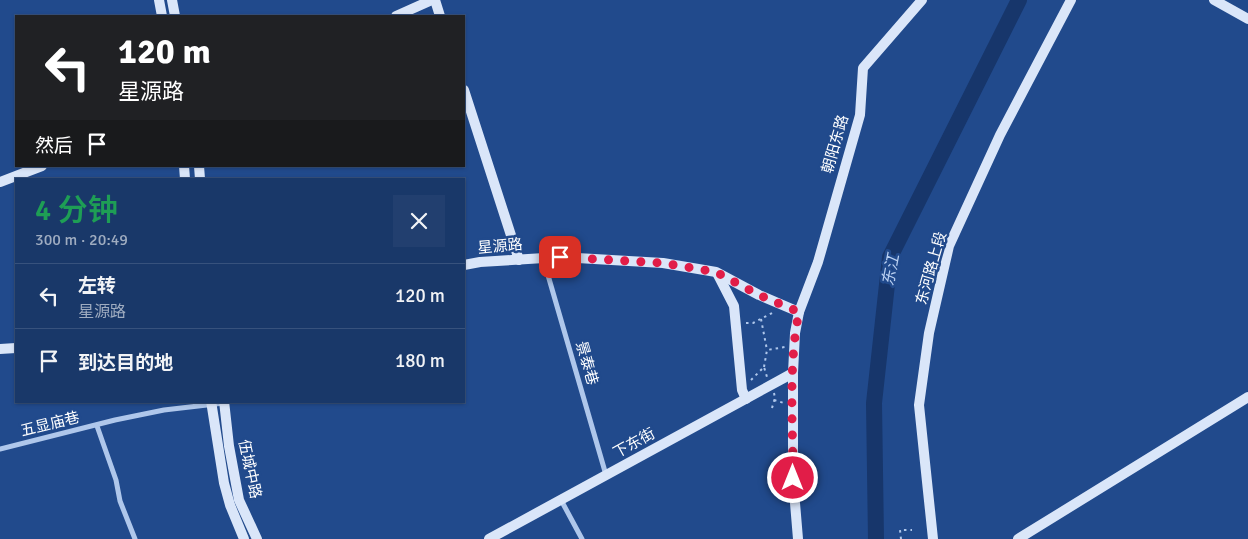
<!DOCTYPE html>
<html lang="zh">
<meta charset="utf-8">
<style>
:root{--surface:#193869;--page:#223f6f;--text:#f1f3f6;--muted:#9facc0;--line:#37527d}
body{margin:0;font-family:Signika,"Noto Sans SC",sans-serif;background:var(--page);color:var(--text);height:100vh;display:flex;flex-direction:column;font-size:19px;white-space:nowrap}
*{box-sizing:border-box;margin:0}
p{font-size:16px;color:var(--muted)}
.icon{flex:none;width:28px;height:28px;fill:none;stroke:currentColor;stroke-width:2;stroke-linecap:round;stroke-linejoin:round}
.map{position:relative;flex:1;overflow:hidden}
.sheet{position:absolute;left:15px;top:178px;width:450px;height:225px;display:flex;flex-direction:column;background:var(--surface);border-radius:0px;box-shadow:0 1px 4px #0004,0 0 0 1px var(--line)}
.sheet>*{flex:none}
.top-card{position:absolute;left:15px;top:15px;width:450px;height:152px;border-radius:0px;box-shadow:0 1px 4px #0004,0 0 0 1px var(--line);background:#202124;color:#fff;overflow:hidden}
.pin{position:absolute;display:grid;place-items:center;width:42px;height:42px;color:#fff;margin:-21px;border-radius:10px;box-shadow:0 2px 8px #0006}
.me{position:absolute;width:55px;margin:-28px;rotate:0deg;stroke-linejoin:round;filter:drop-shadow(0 0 4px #0008)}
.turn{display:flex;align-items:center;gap:18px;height:105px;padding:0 20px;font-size:22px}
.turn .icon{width:65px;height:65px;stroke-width:2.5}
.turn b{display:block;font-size:35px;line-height:42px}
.then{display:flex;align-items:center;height:48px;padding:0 20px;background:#0003;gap:10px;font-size:19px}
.round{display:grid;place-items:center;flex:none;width:52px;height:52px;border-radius:0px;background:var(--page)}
.head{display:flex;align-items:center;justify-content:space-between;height:85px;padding:0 20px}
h1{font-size:30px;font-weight:600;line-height:38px;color:#1e9e55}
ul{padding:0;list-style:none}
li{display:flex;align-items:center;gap:15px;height:65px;padding:0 20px;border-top:1px solid var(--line)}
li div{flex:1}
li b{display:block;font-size:19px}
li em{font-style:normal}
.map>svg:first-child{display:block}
</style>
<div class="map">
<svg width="1248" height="539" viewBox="0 0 1248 539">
<rect width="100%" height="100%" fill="#214a8c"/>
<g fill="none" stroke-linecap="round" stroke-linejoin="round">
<path stroke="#17366b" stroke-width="16" d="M876,539L874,403L890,257L1019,0"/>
<g stroke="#afc7eb" stroke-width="2" stroke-dasharray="2.5 4" stroke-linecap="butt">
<path d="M761,319L767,350"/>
<path d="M746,323H753L774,312"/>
<path d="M764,367L767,350L785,347"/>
<path d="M751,380L764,367L767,377"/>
<path d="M774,400L784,403"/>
<path d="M772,408L775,398L774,393"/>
<path d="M901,539L900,530H912"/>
</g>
<g stroke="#afc7eb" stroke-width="5">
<path d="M543,258L606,475"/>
<path d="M97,426L116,480L120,501L135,539"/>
<path d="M0,449L115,420L164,410L224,403"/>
<path d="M561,500L582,539"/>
</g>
<g stroke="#dae6f9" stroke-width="10">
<path d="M159,0L162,16"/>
<path d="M172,0L175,16"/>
<path d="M435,0L440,16"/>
<path d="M1214,0L1248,19"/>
<path d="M396,16L432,0"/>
<path d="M464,90L519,260"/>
<path d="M184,166L185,179"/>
<path d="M199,166L200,179"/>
<path d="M0,182L42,166"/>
<path d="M464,265L480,262L560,257L663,263L716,272L759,295L799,312"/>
<path d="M717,273L734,306L742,390L746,399"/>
<path d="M0,349L16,348"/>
<path d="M211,401L224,483L230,505L244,539"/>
<path d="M224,401L229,446L239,500L257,539"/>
<path d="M489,539L793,373"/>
<path d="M798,539L793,479V373L795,333L799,312L818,262L860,115L863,68L922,0"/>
<path d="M933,539L919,405L929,333L949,246L1000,135L1071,0"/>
<path d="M1018,539L1248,397"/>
</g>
</g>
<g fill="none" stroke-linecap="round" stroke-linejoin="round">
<path stroke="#e11d48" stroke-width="9" stroke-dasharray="0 16.2" d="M560,257L663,263L716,272L759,295L799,312C788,366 793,424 793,478"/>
</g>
<g text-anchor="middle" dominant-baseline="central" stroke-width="5" stroke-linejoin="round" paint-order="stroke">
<g font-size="15" fill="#fff" stroke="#214a8c">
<text transform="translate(835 144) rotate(-74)">朝阳东路</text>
<text transform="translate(500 246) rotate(-5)">星源路</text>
<text transform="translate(931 268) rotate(-74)">东河路上段</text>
<text transform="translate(587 363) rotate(74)">景泰巷</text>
<text transform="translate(50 424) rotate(-14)">五显庙巷</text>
<text transform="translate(634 443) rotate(-29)">下东街</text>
<text transform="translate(250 469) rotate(78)">伍城中路</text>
</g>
<g font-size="16" font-style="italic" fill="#bbd1f2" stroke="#214a8c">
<text transform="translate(891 270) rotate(-79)">东江</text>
</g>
</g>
</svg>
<div class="pin" style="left:560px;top:257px;background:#d93025"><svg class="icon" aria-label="arrive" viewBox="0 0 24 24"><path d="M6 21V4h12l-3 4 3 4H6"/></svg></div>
<svg class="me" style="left:793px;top:478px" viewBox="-20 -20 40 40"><circle r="17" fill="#e11d48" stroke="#fff" stroke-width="3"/><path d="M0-11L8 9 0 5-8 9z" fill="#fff"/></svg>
<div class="top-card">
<div class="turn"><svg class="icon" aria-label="left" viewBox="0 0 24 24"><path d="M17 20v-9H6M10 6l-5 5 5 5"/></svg><div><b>120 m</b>星源路</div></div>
<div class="then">然后<svg class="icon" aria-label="arrive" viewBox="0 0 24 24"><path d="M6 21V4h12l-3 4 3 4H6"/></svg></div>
</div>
<section class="sheet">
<div class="head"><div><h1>4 分钟</h1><p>300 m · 20:49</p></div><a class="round"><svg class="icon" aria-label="close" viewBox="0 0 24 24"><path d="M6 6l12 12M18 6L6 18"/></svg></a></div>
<ul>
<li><svg class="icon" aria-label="left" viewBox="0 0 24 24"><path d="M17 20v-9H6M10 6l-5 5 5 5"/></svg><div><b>左转</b><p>星源路</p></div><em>120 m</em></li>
<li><svg class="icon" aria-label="arrive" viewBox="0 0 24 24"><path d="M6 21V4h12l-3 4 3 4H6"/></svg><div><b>到达目的地</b></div><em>180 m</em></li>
</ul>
</section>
</div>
